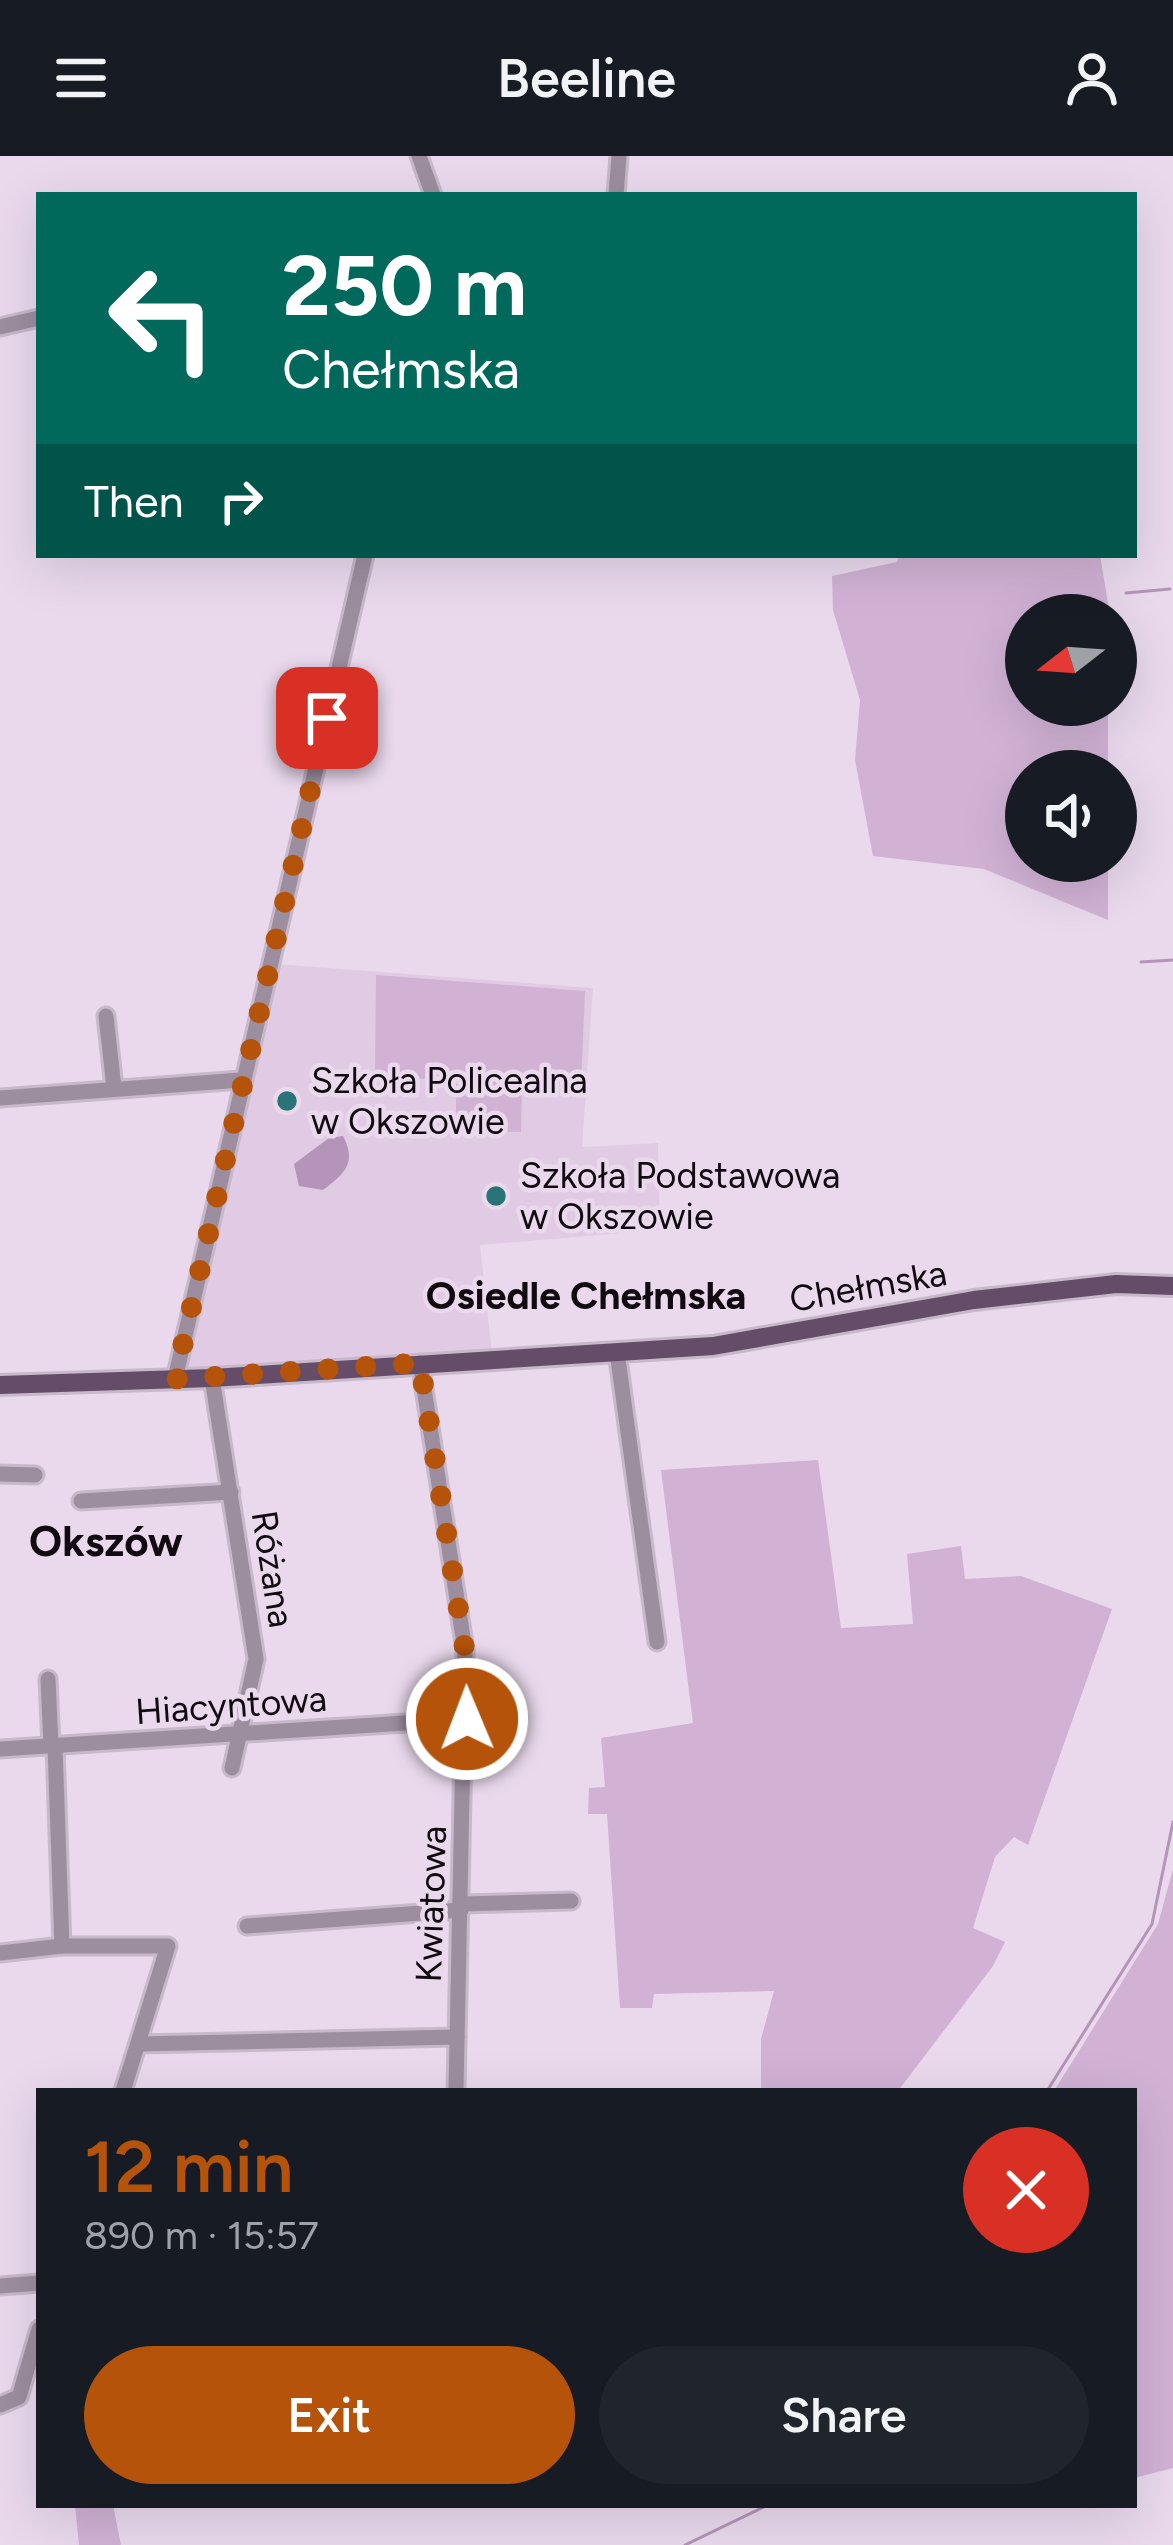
<!DOCTYPE html>
<meta charset="utf-8">
<style>
:root{--surface:#171b24;--page:#20242c;--text:#f1f3f6;--muted:#9ea1a6;--accent:#b45309}
body{margin:0;font-family:Figtree,sans-serif;background:var(--page);color:var(--text);height:100vh;display:flex;flex-direction:column;font-size:45px;white-space:nowrap}
*{box-sizing:border-box;margin:0}
p{font-size:39px;color:var(--muted)}
.icon{flex:none;width:66px;height:66px;fill:none;stroke:currentColor;stroke-width:2;stroke-linecap:round;stroke-linejoin:round}
.map{position:relative;flex:1;overflow:hidden}
.sheet{position:absolute;left:36px;top:1932px;width:1101px;height:420px;display:flex;flex-direction:column;background:var(--surface);border-radius:0px;box-shadow:0 12px 48px #0002}
.sheet>*{flex:none}
.banner{position:absolute;left:36px;top:36px;width:1101px;height:366px;border-radius:0px;box-shadow:0 12px 48px #0002;background:#00695c;color:#fff;overflow:hidden}
.needle{width:78px;rotate:253deg}
.fabs{position:absolute;left:1005px;top:438px;display:grid;gap:24px}
.fabs a{display:grid;place-items:center;width:132px;height:132px;border-radius:50%;background:var(--surface);box-shadow:0 12px 48px #0002;font-size:60px}
.pin{position:absolute;display:grid;place-items:center;width:102px;height:102px;color:#fff;margin:-51px;border-radius:24px;box-shadow:0 6px 18px #0006}
.me{position:absolute;width:132px;margin:-66px;rotate:359deg;stroke-linejoin:round;filter:drop-shadow(0 0 9px #0008)}
.turn{display:flex;align-items:center;gap:42px;height:252px;padding:0 48px;font-size:54px}
.turn .icon{width:156px;height:156px;stroke-width:2.5}
.turn b{display:block;font-size:84px;line-height:102px}
.then{display:flex;align-items:center;height:114px;padding:0 48px;background:#0003;gap:24px;font-size:45px}
.round{display:grid;place-items:center;flex:none;width:126px;height:126px;border-radius:63px;background:var(--page)}
.head{display:flex;align-items:center;justify-content:space-between;height:204px;padding:0 48px}
h1{font-size:72px;font-weight:600;line-height:90px;color:var(--accent)}
.action{display:flex;gap:24px;margin-top:auto;padding:24px 48px}
.action a{flex:1;height:138px;border-radius:72px;background:var(--accent);color:#fff;font-size:48px;font-weight:600;line-height:138px;text-align:center}
.action a+a{background:var(--page);color:var(--text)}
header{display:flex;justify-content:space-between;align-items:center;height:156px;padding:0 48px;background:var(--surface);font-size:54px;font-weight:600}
.map>svg:first-child{display:block}
</style>
<header><svg class="icon" aria-label="menu" viewBox="0 0 24 24"><path d="M4 6h16M4 12h16M4 18h16"/></svg>Beeline<svg class="icon" aria-label="person" viewBox="0 0 24 24"><circle cx="12" cy="8" r="4"/><path d="M4 21q1-7 8-7t8 7"/></svg></header>
<div class="map">
<svg width="1173" height="2389" viewBox="0 0 1173 2389">
<rect width="100%" height="100%" fill="#ead9ed"/>
<path fill="#e1cae4" d="M276,808L593,832L582,991L658,987L660,1074L480,1089L492,1197L183,1217Z"/>
<g fill="#d1b2d5">
<path d="M900,399H1100L1110,459H1026V549H1108V615H1026V705H1108V764L984,713L873,700L855,604L860,544L833,454L832,420L897,406Z"/>
<path d="M376,819L585,835L581,931L522,928L521,976L456,975V928L496,927L375,920Z"/>
<path d="M818,1304L841,1472L913,1468L907,1398L961,1390L965,1423L1021,1420L1112,1453L1028,1689L1014,1681L995,1701L973,1772L1005,1786L993,1810L898,1935H761V1883L774,1835L654,1838L652,1852H620L607,1658H588L589,1632L605,1631L601,1582L693,1567L661,1314Z"/>
<path d="M1173,1713V2312L1134,2322V1935H1054L1158,1768Z"/>
<path d="M75,2349H113L121,2389H79Z"/>
</g>
<path fill="#b594b9" d="M343,980C357,1007 345,1017 323,1034L299,1030L294,1008L329,982Z"/>
<g fill="none" stroke-linecap="round" stroke-linejoin="round">
<g stroke="#b594b9" stroke-width="3">
<path d="M1126,437L1170,433"/>
<path d="M1141,806L1173,804"/>
<path d="M1047,1935L1152,1768L1173,1666"/>
<path d="M685,2389L768,2349"/>
</g>
<g stroke="#c7b8ca" stroke-width="21">
<g id="minor">
<path d="M419,0L433,39"/>
<path d="M616,39L619,0"/>
<path d="M0,171L39,162"/>
<path d="M106,860L114,932"/>
<path d="M0,942L241,924"/>
<path d="M617,1196L657,1486"/>
<path d="M420,1207L465,1494L456,1935"/>
<path d="M212,1222L256,1503L232,1612"/>
<path d="M175,1223L365,399"/>
<path d="M0,1318L35,1319"/>
<path d="M81,1345L231,1336"/>
<path d="M48,1523L51,1590"/>
<path d="M55,1591L62,1790"/>
<path d="M0,1593L467,1563"/>
<path d="M461,1748L571,1745"/>
<path d="M247,1770L461,1754"/>
<path d="M0,1797L62,1790H168L123,1935"/>
<path d="M138,1888L457,1881"/>
<path d="M0,2130L39,2127"/>
<path d="M0,2249L19,2241L39,2173"/>
</g>
</g>
<g stroke="#c7b8ca" stroke-width="24">
<path id="major" d="M0,1229L212,1222L713,1190L974,1144L1116,1128L1173,1130"/>
</g>
<use href="#minor" stroke="#9d8e9f" stroke-width="15"/>
<use href="#major" stroke="#654c69" stroke-width="18"/>
</g>
<g fill="none" stroke-linecap="round" stroke-linejoin="round">
<path stroke="#b45309" stroke-width="21" stroke-dasharray="0 37.8" d="M327,562L175,1223L420,1207L465,1495L467,1563"/>
</g>
<g fill="#297476" stroke="#ead9ed" stroke-width="4.5">
<circle cx="287" cy="945" r="12"/>
<circle cx="496" cy="1040" r="12"/>
</g>
<g text-anchor="middle" dominant-baseline="central" stroke-width="9" stroke-linejoin="round" paint-order="stroke">
<g font-size="36" fill="#110b11" stroke="#ead9ed" text-anchor="start">
<text x="311" y="924">Szkoła Policealna<tspan x="311" dy="41">w Okszowie</tspan></text>
<text x="520" y="1019">Szkoła Podstawowa<tspan x="520" dy="41">w Okszowie</tspan></text>
</g>
<g font-size="36" fill="#110b11" stroke="#ead9ed">
<text transform="translate(868 1130) rotate(-10)">Chełmska</text>
<text transform="translate(273 1413) rotate(81)">Różana</text>
<text transform="translate(231 1549) rotate(-4)">Hiacyntowa</text>
<text transform="translate(431 1748) rotate(-88)">Kwiatowa</text>
</g>
<g font-size="39" font-weight="bold" fill="#110b11" stroke="#ead9ed">
<text x="586" y="1139">Osiedle Chełmska</text>
</g>
<g font-size="42" font-weight="bold" fill="#110b11" stroke="#ead9ed">
<text x="106" y="1385">Okszów</text>
</g>
</g>
</svg>
<div class="fabs">
<a><svg class="needle" viewBox="-14 -14 28 28"><path d="M0-13l5 13h-10z" fill="#e53935"/><path d="M0 13l5-13h-10z" fill="#9ea1a6"/></svg></a>
<a><svg class="icon" aria-label="sound" viewBox="0 0 24 24"><path d="M4 9h4l5-4v14l-5-4H4zM17 9q2 3 0 6"/></svg></a>
</div>
<div class="pin" style="left:327px;top:562px;background:#d93025"><svg class="icon" aria-label="arrive" viewBox="0 0 24 24"><path d="M6 21V4h12l-3 4 3 4H6"/></svg></div>
<svg class="me" style="left:467px;top:1563px" viewBox="-20 -20 40 40"><circle r="17" fill="#b45309" stroke="#fff" stroke-width="3"/><path d="M0-11L8 9 0 5-8 9z" fill="#fff"/></svg>
<div class="banner">
<div class="turn"><svg class="icon" aria-label="left" viewBox="0 0 24 24"><path d="M17 20v-9H6M10 6l-5 5 5 5"/></svg><div><b>250 m</b>Chełmska</div></div>
<div class="then">Then<svg class="icon" aria-label="right" viewBox="0 0 24 24"><path d="M7 20v-9h11M14 6l5 5-5 5"/></svg></div>
</div>
<section class="sheet">
<div class="head"><div><h1>12 min</h1><p>890 m · 15:57</p></div><a class="round" style="background:#d93025;color:#fff"><svg class="icon" aria-label="close" viewBox="0 0 24 24"><path d="M6 6l12 12M18 6L6 18"/></svg></a></div>
<div class="action"><a>Exit</a><a>Share</a></div>
</section>
</div>
